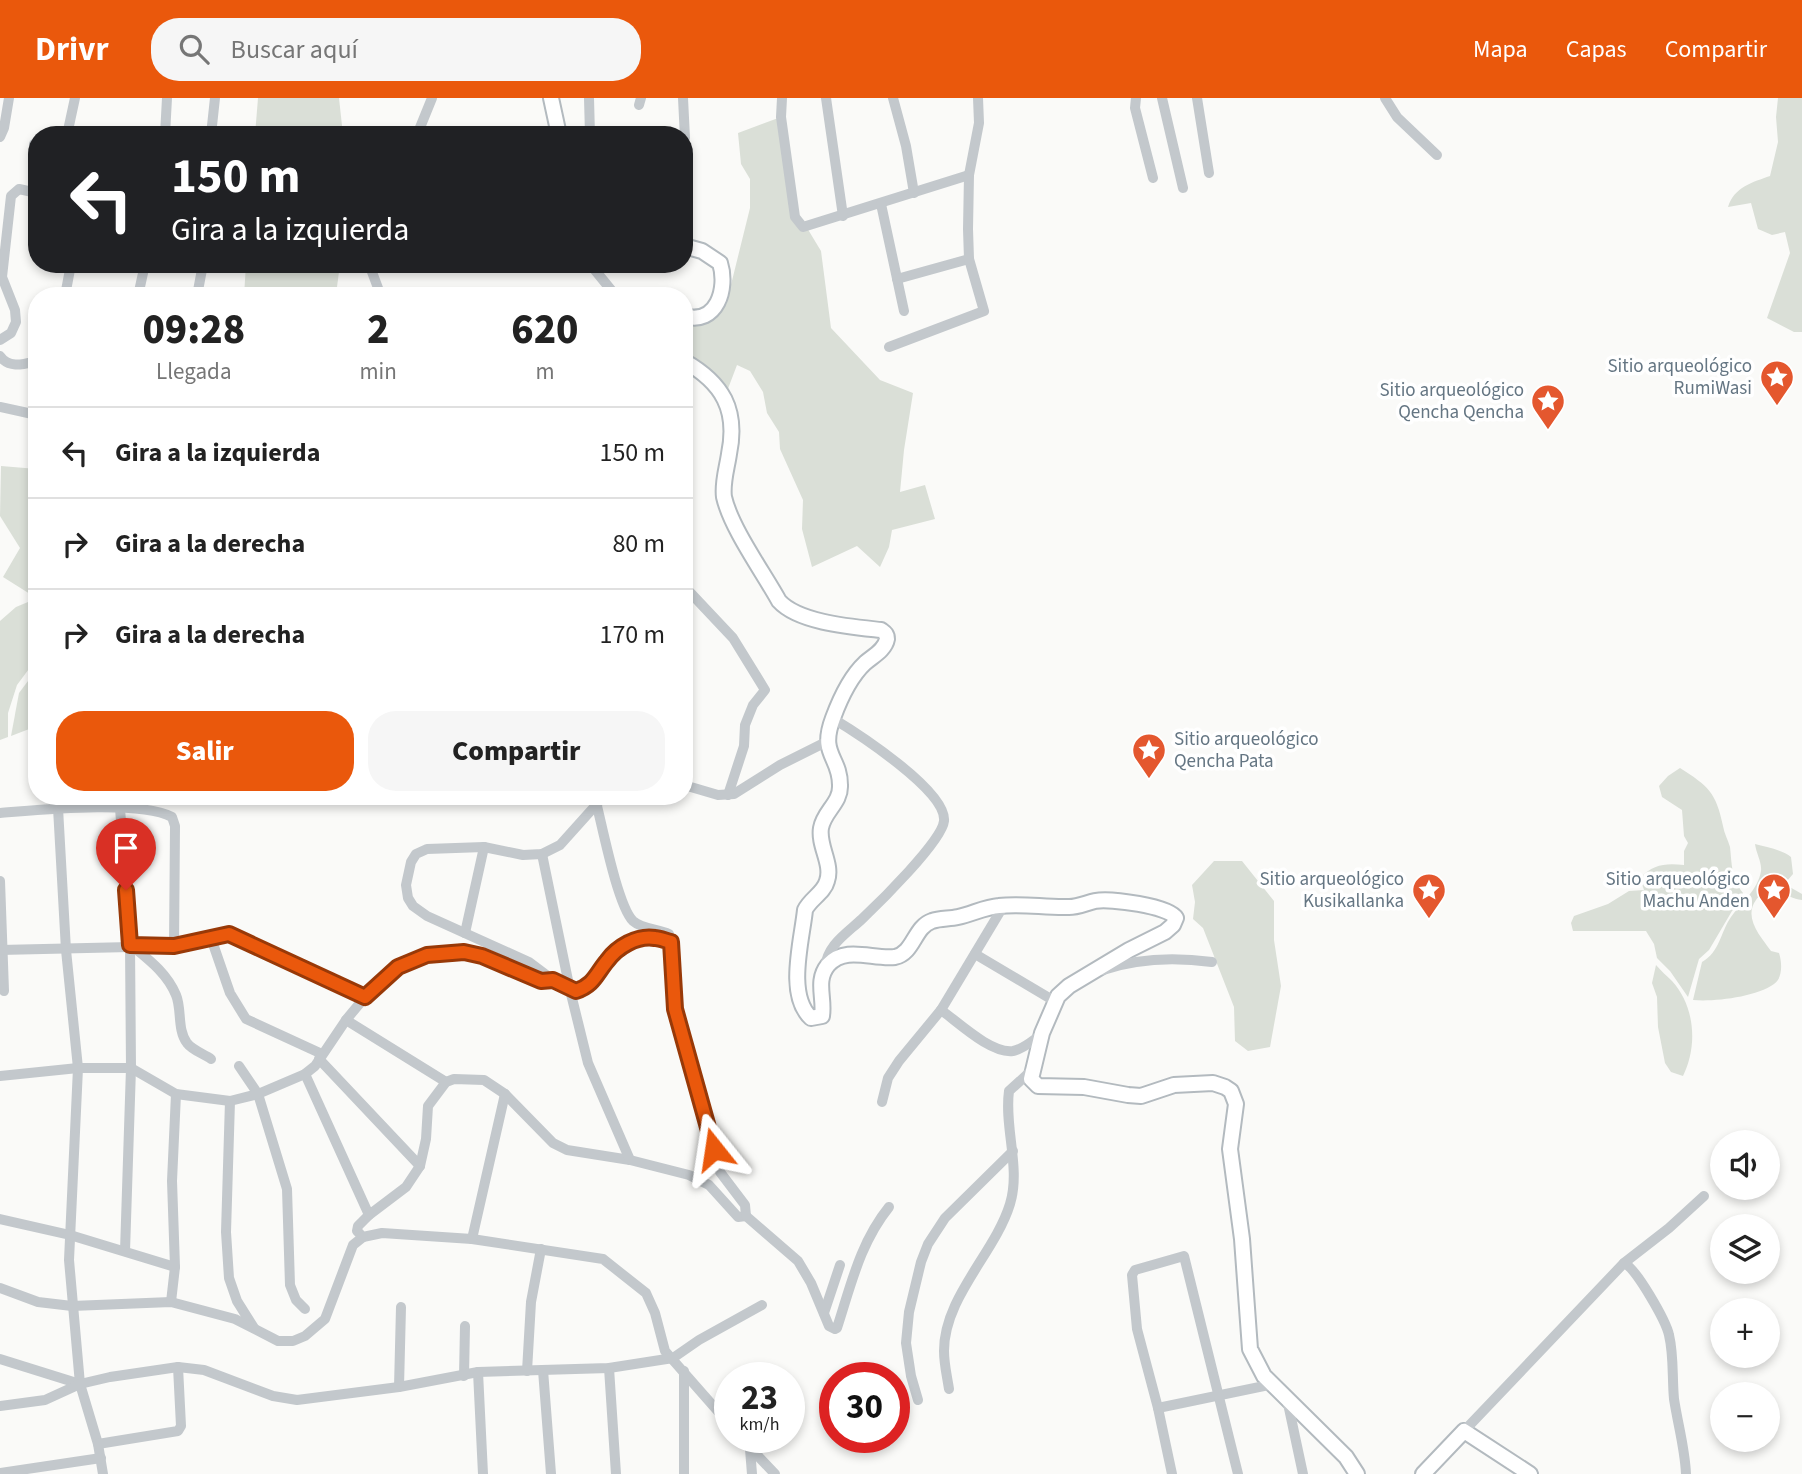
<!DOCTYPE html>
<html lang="es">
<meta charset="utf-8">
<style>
:root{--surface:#fff;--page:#f6f6f6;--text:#222;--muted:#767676;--line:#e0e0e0;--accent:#ea580c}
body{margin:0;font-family:"Source Sans 3",sans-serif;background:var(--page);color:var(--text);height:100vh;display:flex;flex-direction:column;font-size:26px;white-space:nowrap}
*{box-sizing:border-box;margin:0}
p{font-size:23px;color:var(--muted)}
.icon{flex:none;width:38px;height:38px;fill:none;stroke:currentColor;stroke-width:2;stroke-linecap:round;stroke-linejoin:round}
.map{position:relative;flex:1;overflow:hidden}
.panel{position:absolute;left:28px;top:189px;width:665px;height:518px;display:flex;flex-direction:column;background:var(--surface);border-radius:28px;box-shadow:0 4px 10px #0003}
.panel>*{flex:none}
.top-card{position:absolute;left:28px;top:28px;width:665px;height:147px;border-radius:28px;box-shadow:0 4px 10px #0003;background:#202124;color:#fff;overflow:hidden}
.buttons{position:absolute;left:1710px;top:1032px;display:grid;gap:14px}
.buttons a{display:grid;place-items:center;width:70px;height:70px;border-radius:50%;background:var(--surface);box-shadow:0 4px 10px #0003;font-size:35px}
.speed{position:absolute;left:714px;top:1264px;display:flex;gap:14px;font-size:35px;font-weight:700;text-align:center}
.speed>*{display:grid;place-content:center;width:91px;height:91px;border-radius:50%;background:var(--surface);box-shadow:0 4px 10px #0003;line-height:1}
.speed small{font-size:18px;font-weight:400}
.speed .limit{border:10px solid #d22;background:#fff;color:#111}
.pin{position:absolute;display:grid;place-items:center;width:60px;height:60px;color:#fff;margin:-72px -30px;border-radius:50% 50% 50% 0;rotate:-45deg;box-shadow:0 0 7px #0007}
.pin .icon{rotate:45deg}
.me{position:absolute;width:77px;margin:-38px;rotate:345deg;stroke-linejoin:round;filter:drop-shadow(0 0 5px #0008)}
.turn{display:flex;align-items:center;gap:24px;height:147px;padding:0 28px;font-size:32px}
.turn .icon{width:91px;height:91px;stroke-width:2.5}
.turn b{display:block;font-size:49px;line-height:60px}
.eta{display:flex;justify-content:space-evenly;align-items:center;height:119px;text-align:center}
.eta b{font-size:42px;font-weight:800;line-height:49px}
.action{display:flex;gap:14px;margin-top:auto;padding:14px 28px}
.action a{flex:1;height:80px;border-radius:28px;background:var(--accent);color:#fff;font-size:28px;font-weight:800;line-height:80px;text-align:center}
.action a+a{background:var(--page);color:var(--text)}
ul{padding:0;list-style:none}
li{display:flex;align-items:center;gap:21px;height:91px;padding:0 28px;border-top:2px solid var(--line)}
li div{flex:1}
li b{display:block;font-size:26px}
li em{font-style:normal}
header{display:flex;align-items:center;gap:42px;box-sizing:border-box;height:98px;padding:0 35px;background:var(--accent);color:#fff}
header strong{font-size:33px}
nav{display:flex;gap:38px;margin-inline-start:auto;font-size:24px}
.search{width:490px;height:63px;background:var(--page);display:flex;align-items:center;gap:18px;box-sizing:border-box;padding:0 24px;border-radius:28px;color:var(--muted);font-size:26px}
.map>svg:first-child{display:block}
</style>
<header>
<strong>Drivr</strong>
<div class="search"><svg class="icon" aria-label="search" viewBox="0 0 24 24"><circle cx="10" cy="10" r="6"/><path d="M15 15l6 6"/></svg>Buscar aquí</div>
<nav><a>Mapa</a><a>Capas</a><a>Compartir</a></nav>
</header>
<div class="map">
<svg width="1802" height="1376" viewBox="0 0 1802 1376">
<rect width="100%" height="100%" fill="#fafaf8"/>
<g fill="#dadfd7">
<path d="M258,0H339L343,37H255Z"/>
<path d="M1778,0H1802V234H1794L1767,220L1790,155L1785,134L1772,137L1758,131L1751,105L1728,109C1734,89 1753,84 1770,78L1778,44L1776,19Z"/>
<path d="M781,19L795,110L821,153L831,230L880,282L913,295L904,352L900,394L925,387L935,421L892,432L889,449L880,469L857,448L812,469L802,431L803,402L780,351L779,334L767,315L763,294L750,273L737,267L726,296L712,273L684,257V224L707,221L726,207L750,110V81L741,66L738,35Z"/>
<path d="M246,166H340L337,189L322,198H244Z"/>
<path d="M1,368L37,371V497L30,496L3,479L20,450L0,418Z"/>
<path d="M28,504L37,514V560L17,587L8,615V639L0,642V523L16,509Z"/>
<path d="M37,571V628L11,638L19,595Z"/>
<path d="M1680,670C1708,688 1716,694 1723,728C1724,735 1728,742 1730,749C1732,767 1731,780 1743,795V801L1732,813L1709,852L1699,861L1688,899L1670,873L1657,860L1654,846L1646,833H1573L1571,825L1574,818L1608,806L1629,793L1644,792L1640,780C1653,766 1666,765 1684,767V753L1688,745L1684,738L1682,712L1662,699L1659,688L1668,678Z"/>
<path d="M1755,746C1766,749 1783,752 1791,759L1793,776L1787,783L1788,788L1802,796V802C1792,801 1785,795 1775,794C1767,793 1760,796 1756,802C1743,820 1761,839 1771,853L1779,855C1782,864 1783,880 1774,886C1756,899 1714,904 1693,902L1702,864C1720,854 1720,835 1731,819C1741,805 1758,792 1761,773C1762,764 1756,755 1755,746Z"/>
<path d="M1214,763H1242L1274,803V842L1281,888L1270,949L1248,953L1235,943L1234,909L1203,830L1193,821L1195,804L1192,787Z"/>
<path d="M1656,867C1661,873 1667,878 1672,883C1695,908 1698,948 1683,978L1671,974L1665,965L1658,929L1657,899L1652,885Z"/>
</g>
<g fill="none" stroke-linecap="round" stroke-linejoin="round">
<g stroke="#b3babf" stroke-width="18">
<g id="secondary">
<path d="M551,0L559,37"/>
<path d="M684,148L702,153L720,165C728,190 717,228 684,218"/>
<path d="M684,263C723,285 738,312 729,356C727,370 722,385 724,399C731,430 763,474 779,503C799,525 853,529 881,532C885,535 887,536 887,541C885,552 873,558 865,565C850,579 840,601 833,620C819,657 840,658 840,687C841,705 824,713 821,730C818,748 833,766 827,783C824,795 810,801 805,812C802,842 786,897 811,920L822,918C825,900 815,883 828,867C846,847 873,862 895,859C914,855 914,829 932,823C940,820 949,821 958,819C972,816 985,809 999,808C1022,805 1046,810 1069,809C1078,809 1086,805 1095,803C1110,800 1169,808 1176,820L1173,827L1165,834L1129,852L1069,888L1058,898L1042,935L1031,981L1038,988L1084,989L1128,997L1141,998L1174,987L1213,985L1225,989L1231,993L1236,1006L1230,1051L1242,1141L1250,1251L1264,1278L1346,1359L1357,1376"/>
<path d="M1423,1376L1464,1333L1530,1376"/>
</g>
</g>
<g stroke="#c3c8cc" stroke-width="10">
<path d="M589,0L590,37"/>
<path d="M683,0L685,40"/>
<path d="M782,0L781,19L795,119L803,129L969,77"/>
<path d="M826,0L843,118"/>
<path d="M893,0L906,48L914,95"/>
<path d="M1136,0L1135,10L1153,80"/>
<path d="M1162,0L1183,90"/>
<path d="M1197,0L1209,75"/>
<path d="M1385,0L1397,19L1437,57"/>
<path d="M639,7L641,0"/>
<path d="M67,37L75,0"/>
<path d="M165,37L167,0"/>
<path d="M211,37L215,0"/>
<path d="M417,37L432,0"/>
<path d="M0,39L4,30L9,0"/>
<path d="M34,46H37"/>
<path d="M881,106L904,213"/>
<path d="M369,166L381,198"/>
<path d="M590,166L616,198"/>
<path d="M897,181L969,161"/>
<path d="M65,198L71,166"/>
<path d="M138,198L145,166"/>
<path d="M197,198L203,166"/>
<path d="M0,242L11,235L16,224L15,212L2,179L11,98L19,91L37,95"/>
<path d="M889,249L984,213L969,161L968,131L969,77L979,25L978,0"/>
<path d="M0,258C9,271 24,266 37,263"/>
<path d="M0,309L37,317"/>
<path d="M684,488L733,540L765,592L753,607L745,627L744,648L728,697"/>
<path d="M684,687L718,697L734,696L780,667L826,644"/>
<path d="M604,698L560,747L542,756L523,757L484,749L427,751L416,756L411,764L406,787L408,800L413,808L427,818L529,864L557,885L576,893C594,887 596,876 606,863C617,849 638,837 655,839C660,840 666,843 671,844L675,911L720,1074L745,1107L746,1118L738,1119L709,1087L689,1077L630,1062L567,1052L553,1045L505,996L484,982L454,981L446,984L428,1008L426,1041L420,1068L406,1089L369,1117L358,1128L357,1133L363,1139L382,1135L472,1141L603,1161L646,1195L655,1215L665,1253L730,1327"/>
<path d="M597,708C603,732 618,808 633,823C642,831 658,831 669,836L671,844"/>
<path d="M58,710L66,852L78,970L69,1162L80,1286L98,1346L103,1376"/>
<path d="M120,710L130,847L131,970L125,1153"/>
<path d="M0,715C39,712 139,702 172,719L175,728L174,848"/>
<path d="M542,756L570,892L588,965L630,1062"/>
<path d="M0,783L4,893"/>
<path d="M465,835L484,749"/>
<path d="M211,840L230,895L246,921L322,956"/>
<path d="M131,847C148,861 167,875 176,897C182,911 177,932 187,945C192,952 204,956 211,961"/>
<path d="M0,852L174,848L229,836L365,899"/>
<path d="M975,856L1056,904"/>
<path d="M825,870C827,847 846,836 862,821C879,805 942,743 944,723C947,693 857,635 832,620"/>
<path d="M1103,872C1138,860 1175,859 1212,864"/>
<path d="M941,912C958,924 991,956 1013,953C1024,951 1033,942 1042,936"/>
<path d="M346,922L446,984"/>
<path d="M319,961L420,1068"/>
<path d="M239,968L258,996L287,1091L290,1187L296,1202L305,1211"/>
<path d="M305,976L369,1117"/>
<path d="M0,978L78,970H131L176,996L230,1003L258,996L305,976L315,968L346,922L370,893L398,869L427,857L464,854L482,858L541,882H553"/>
<path d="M230,1003L226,1134L229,1180L237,1203L254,1230"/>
<path d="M882,1004L888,980L899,963L941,912L1004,807"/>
<path d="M746,1118L798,1163L811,1185L829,1228L835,1231L837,1230C851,1187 860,1145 889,1109"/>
<path d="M0,1121L70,1137L175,1169"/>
<path d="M472,1141L505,996"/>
<path d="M1624,1165C1636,1170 1666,1223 1669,1237C1674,1258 1672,1280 1674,1301C1678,1327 1685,1351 1686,1376"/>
<path d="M0,1190L38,1204L72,1208L171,1204L235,1221L278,1243H293L305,1238L325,1221L353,1147L363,1139"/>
<path d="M171,1204L175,1169L172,1083L176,996"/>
<path d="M824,1215L840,1167"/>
<path d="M0,1261L80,1286"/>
<path d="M609,1270L616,1376"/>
<path d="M543,1272L551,1376"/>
<path d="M527,1273L531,1204L541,1151"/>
<path d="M478,1274L483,1376"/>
<path d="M464,1278L465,1228"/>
<path d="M399,1289L401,1209"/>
<path d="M949,1291C947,1278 944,1266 944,1253C944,1199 995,1155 1010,1106C1021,1070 1004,1030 1009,993L1031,973"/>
<path d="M1287,1301L1303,1376"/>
<path d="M918,1302L911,1278L906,1245L909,1214L921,1164L928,1146L945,1120L1013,1053"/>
<path d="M0,1308L45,1302L80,1286L110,1279L178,1269L204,1272L273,1298L297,1302L399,1289L478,1274L609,1270L673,1260L699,1242L762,1207"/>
<path d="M1158,1310L1274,1286"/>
<path d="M1464,1333L1624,1165L1669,1130L1704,1098"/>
<path d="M740,1339L775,1376"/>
<path d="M98,1346L178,1333L181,1328L178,1269"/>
<path d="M750,1351L752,1376"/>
<path d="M0,1375L101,1360"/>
<path d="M684,1376V1273"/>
<path d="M1172,1376L1158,1310L1137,1231L1132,1177L1135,1172L1184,1158L1238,1376"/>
</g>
<use href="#secondary" stroke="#fff" stroke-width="14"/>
</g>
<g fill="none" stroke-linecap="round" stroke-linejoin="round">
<g stroke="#983908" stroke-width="18">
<path id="route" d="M126,792L130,847L174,848L229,836L365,899L398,869L427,857L464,854L482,858L541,883L553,882L576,893C594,887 596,876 607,863C617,849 637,837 655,840C660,840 666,843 671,844L675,911L714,1051"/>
</g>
<use href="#route" stroke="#ea580c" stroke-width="12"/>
</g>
<defs>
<g id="sight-pin" transform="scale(1.75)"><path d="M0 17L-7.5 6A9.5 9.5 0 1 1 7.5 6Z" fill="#e4572e" stroke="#fff"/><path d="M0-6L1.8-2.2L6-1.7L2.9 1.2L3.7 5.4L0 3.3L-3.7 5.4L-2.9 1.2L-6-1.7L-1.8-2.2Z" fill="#fff"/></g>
</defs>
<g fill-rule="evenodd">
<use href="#sight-pin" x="1777" y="279"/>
<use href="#sight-pin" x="1548" y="303"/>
<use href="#sight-pin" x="1149" y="652"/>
<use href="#sight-pin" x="1429" y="792"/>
<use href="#sight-pin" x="1774" y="792"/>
</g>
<g text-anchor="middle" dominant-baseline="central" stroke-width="7" stroke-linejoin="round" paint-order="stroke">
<g font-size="19" fill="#657683" stroke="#fff" text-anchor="end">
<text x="1752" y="268">Sitio arqueológico<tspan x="1752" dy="22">RumiWasi</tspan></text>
<text x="1524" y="292">Sitio arqueológico<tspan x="1524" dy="22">Qencha Qencha</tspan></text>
<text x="1174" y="641" text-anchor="start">Sitio arqueológico<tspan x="1174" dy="22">Qencha Pata</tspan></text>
<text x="1404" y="781">Sitio arqueológico<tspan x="1404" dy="22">Kusikallanka</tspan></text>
<text x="1750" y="781">Sitio arqueológico<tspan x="1750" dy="22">Machu Anden</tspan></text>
</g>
</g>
</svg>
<div class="buttons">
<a><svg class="icon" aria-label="sound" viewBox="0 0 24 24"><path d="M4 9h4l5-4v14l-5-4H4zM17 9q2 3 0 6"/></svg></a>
<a><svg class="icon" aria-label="layers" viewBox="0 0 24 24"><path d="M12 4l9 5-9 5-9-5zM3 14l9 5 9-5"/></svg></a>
<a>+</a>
<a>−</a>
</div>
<div class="speed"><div>23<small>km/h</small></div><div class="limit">30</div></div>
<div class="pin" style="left:126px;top:792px;background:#d93025"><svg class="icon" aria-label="arrive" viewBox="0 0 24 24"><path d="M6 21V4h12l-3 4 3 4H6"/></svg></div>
<svg class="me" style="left:714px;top:1051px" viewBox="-20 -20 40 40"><path d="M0-17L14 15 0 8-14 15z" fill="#ea580c" stroke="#fff" stroke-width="4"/></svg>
<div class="top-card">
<div class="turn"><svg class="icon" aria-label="left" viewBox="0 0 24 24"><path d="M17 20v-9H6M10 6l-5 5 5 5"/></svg><div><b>150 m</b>Gira a la izquierda</div></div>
</div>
<section class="panel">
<div class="eta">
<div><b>09:28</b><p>Llegada</p></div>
<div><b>2</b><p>min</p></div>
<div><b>620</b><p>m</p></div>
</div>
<ul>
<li><svg class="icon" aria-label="left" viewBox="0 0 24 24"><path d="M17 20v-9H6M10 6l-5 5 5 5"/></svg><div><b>Gira a la izquierda</b></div><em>150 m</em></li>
<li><svg class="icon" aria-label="right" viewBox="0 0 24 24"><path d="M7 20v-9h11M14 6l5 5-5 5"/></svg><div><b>Gira a la derecha</b></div><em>80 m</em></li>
<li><svg class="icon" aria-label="right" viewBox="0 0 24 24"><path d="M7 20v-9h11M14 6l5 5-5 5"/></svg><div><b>Gira a la derecha</b></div><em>170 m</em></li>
</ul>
<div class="action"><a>Salir</a><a>Compartir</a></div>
</section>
</div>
